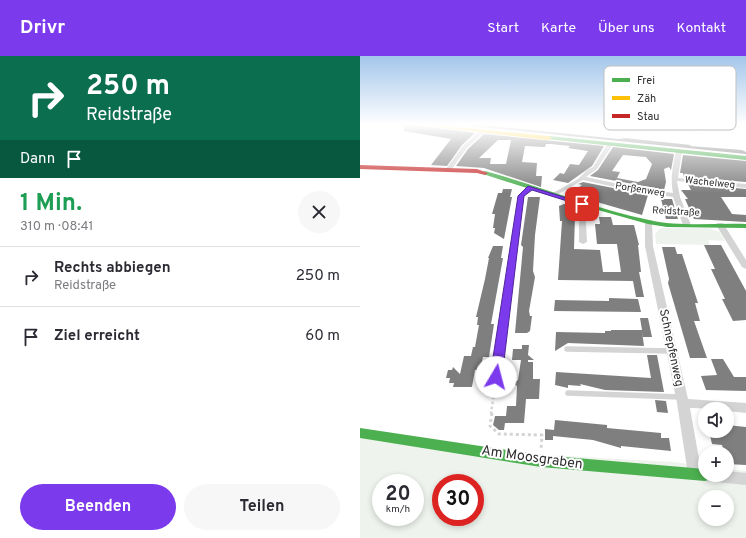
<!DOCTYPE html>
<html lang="de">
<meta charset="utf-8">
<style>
:root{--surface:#fff;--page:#f7f7f7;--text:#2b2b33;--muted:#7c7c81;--line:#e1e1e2;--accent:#7c3aed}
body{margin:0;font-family:Overpass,sans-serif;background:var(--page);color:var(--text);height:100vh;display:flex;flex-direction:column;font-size:15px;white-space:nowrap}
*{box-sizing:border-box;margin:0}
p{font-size:13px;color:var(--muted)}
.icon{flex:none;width:22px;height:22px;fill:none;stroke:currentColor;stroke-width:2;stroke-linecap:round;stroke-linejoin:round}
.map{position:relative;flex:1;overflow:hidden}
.drawer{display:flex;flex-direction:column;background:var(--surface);width:360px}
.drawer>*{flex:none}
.guide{background:#0b6e4f;color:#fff;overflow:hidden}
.buttons{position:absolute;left:338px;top:346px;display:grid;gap:8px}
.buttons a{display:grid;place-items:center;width:36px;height:36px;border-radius:50%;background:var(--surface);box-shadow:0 2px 6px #0003;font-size:20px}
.speed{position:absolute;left:12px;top:418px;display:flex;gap:8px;font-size:20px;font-weight:700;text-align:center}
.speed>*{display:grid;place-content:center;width:52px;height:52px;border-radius:50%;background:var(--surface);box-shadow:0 2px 6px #0003;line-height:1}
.speed small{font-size:10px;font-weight:400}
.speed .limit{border:6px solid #d22;background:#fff;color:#111}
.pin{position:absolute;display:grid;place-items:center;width:34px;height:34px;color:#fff;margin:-17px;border-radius:8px;box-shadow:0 2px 6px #0006}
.me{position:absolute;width:44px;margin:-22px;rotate:8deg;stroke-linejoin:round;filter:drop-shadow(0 0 3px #0008)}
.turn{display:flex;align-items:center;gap:14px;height:84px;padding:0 20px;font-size:18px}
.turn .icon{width:52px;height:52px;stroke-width:2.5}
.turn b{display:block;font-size:28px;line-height:34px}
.then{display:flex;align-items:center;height:38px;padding:0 20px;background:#0003;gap:8px;font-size:15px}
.round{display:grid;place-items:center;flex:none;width:42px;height:42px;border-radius:21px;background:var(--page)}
.headline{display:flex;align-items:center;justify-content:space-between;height:68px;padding:0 20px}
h1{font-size:24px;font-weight:700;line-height:30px;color:#1e9e55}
.button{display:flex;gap:8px;margin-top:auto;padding:8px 20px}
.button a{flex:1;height:46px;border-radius:24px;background:var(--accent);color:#fff;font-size:16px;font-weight:700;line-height:46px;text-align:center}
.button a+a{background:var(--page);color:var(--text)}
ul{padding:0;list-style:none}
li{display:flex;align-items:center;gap:12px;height:60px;padding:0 20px;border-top:1px solid var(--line)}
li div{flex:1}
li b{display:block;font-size:15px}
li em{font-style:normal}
header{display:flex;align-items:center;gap:24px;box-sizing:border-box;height:56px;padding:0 20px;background:var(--accent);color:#fff}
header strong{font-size:19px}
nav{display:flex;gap:22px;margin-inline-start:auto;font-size:14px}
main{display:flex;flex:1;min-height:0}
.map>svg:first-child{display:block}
</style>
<header>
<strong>Drivr</strong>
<nav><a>Start</a><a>Karte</a><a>Über uns</a><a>Kontakt</a></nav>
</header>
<main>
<section class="drawer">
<div class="guide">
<div class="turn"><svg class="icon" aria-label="right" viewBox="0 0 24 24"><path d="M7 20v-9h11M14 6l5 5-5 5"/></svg><div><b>250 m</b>Reidstraße</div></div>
<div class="then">Dann<svg class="icon" aria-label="arrive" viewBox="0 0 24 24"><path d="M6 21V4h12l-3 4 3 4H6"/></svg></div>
</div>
<div class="headline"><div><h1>1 Min.</h1><p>310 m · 08:41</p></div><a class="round"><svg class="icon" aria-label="close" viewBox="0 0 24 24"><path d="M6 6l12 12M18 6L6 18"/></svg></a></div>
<ul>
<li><svg class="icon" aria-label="right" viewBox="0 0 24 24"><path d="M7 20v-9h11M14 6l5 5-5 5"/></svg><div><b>Rechts abbiegen</b><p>Reidstraße</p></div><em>250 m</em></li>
<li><svg class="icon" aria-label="arrive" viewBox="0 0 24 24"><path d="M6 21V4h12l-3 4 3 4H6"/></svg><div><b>Ziel erreicht</b></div><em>60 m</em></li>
</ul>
<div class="button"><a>Beenden</a><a>Teilen</a></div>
</section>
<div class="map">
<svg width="386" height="482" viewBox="0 0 386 482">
<rect width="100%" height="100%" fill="#fff"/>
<g fill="#eef4ed" fill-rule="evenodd">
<path d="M257,69H277L344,76V78Z"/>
<path d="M303,172H350L359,176L365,185L348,184L350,189L296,188L295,178L299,173Z"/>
<path d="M0,372L186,399L314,406L345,410V419H367V413L386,415V482H0ZM21,427H55V461H21ZM81,427H115V461H81ZM345,441H367V463H345Z"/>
</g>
<g fill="#7f7f7f" fill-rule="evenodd">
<path d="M44,69H54L115,77L102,89L87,110L71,109L91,83L44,75Z"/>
<path d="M102,69H123L259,83L265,82L331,89L330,90L382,94L386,96V98Z"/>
<path d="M124,78L244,90L232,110L208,127L193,124L200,117L204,118L210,108L219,109L228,95L208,92L210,90L191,88H186L185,91L165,90L162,106L177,107L176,120H182L181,131L124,112L96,110L108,93ZM138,84H151L146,108H130L131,102H119Z"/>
<path d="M253,91L314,98L311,114L309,111L304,113L306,126L304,134L230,120L238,114ZM263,99L286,101L292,108L286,123L278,126L257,122L260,116L252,115Z"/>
<path d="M323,99L386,105V126L324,121L323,117H320Z"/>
<path d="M223,126L288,139L282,159L209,138L222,129L218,128Z"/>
<path d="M328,128L386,133V141H361L372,158L386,159V166L334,163L325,143H328L321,134H331Z"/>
<path d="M143,133H152L150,141H152L144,183L134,177L135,172H133L135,158H132L138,137H142Z"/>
<path d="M168,141H180L175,179L173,215L175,221L169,255L170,260H172L170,275L167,277H155L163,191L161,189Z"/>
<path d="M301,143H312L318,163H306Z"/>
<path d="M204,148L212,149L213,159H215L214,193L240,194L243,216H261L257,188H237L235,168H240L239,161H251L253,169H274L279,189H278L281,216H279L284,241H276L273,225L198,224L202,165H200L199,150Z"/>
<path d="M344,189H361L386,235V264L373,265L362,243H365L351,213H355Z"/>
<path d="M133,190H143L141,202H143L131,268H134L129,301H123L120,314H115L112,331H93L94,327H89L90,322H86L88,314H92L93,311L100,318L104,300H111L113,291H115L119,269H117L118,261H116L125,223L129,202H128Z"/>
<path d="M302,191H315L317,198H322L338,247H335L340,265H334L347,302H330L308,227L309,223Z"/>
<path d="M249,242L278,243L281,256L194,255L195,244L249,245Z"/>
<path d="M280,262H288L292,281H283L282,275L284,290L208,287L195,295L196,276L245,277V275H251V274H282Z"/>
<path d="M162,289H169L168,299L174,304H168V306H173V323H180L179,343H166L164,367H145L144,374H139L133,369L135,360H146L147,350H156L157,330L153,327L158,324L161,304H152L153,293H162Z"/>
<path d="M287,299H297L304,336L245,334L220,328L221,330L208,329V332L195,329L196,316L291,322Z"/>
<path d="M351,303H363L374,321H386V335L346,334L341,320L357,319Z"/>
<path d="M295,344L306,345L308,357L297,356Z"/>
<path d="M195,364L247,369V372L301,377V382H309L311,395L261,390V392L233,384L193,380V384H185V373L194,374Z"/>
<path d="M367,369L386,371V409L367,408V397H364L362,389L352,388L349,375H367Z"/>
</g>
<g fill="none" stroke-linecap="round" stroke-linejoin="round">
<path stroke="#d4d4d4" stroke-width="2.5" stroke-dasharray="2.5 2.5" stroke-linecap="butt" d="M131,358L135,329"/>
<path stroke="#d4d4d4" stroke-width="3" stroke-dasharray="3 3" stroke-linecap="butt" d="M132,357L130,370L139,378L182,379L181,393"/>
<g stroke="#d4d4d4" stroke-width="5.5">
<path d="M207,293L312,295"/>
<path d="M208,337L320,341"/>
</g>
<g fill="#d4d4d4" fill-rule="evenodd">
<path d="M121,74L125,75L107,92L91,114H87L86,113L103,90Z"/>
<path d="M250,86L253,88L237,113L226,121L273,131L313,137C310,122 313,109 316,95L319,93L322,95L318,122L386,128V132L317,125L320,141L331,169L327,171L323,169L313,141L273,135L223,124L195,140H191V138L218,123L227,114L233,111L248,87Z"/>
<path d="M171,130L174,132L164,141L141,321L140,324L136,325L132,324L131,321L158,140Z"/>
<path d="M222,146L225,148L227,186L223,188L219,186V148Z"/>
<path d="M285,164H291L292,166L293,190L328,343L386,347V357L367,355V353L330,352L341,414L345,413V419H367V415L386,417V429L345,425L340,422L335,424L330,422L328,418L317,347L285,190Z"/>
<path d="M357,167H363L386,204V213L382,211L356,169Z"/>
</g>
<g fill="#4caf50" fill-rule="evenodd">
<path d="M189,80L386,100V104L187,83V81Z"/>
<path d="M125,115C180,130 233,152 289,164C320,171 354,167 386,168V172L307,171L288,168L220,149L123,118V116Z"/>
<path d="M0,372L181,399L345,413V419H352L350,423L345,425L181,411L0,382Z"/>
</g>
<path fill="#ffc107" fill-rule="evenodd" d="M56,69H76L189,80L192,82L189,84Z"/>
<path fill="#c62828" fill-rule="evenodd" d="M0,109L117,113L128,117L125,119L117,117L0,113Z"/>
</g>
<linearGradient id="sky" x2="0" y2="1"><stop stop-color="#a3c6eb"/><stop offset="0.5" stop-color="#fff"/><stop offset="1" stop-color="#fff" stop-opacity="0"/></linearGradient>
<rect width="386" height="137" fill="url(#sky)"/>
<path fill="#7c3aed" stroke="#51269a" d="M168,130L226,148L220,149L172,134L164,140L142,321L136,326L130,321L158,140Z"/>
<g text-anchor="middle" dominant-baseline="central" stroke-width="4" stroke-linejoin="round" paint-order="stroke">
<g font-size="10" fill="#2f2f2f" stroke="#fff">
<text transform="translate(350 127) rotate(6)">Wachelweg</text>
<text transform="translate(280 134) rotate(9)">Porßenweg</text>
<text transform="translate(316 156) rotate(3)">Reidstraße</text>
</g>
<g font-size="12" fill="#2f2f2f" stroke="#fff">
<text transform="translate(311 292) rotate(78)">Schnepfenweg</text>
</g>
<g font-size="14" fill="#2f2f2f" stroke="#fff">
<text transform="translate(172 402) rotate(8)">Am Moosgraben</text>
</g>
</g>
<rect x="244" y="10" width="132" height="64" rx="6" fill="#fff" stroke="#c1c1c1" stroke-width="1"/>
<rect x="252" y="22" width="18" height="4" fill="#4caf50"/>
<rect x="252" y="40" width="18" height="4" fill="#ffc107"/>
<rect x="252" y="58" width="18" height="4" fill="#c62828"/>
<g font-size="11" fill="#2f2f2f">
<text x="277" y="28">Frei</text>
<text x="277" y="46">Zäh</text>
<text x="277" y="64">Stau</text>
</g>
</svg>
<div class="buttons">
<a><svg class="icon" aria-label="sound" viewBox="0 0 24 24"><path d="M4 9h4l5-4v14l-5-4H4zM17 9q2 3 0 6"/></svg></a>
<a>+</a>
<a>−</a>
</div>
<div class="speed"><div>20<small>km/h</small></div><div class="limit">30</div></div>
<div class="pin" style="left:222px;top:148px;background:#d93025"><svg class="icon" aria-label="arrive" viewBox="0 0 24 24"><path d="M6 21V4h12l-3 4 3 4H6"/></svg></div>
<svg class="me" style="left:136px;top:321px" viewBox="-20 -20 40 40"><circle r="19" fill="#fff"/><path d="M0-13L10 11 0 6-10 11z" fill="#7c3aed"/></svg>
</div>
</main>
